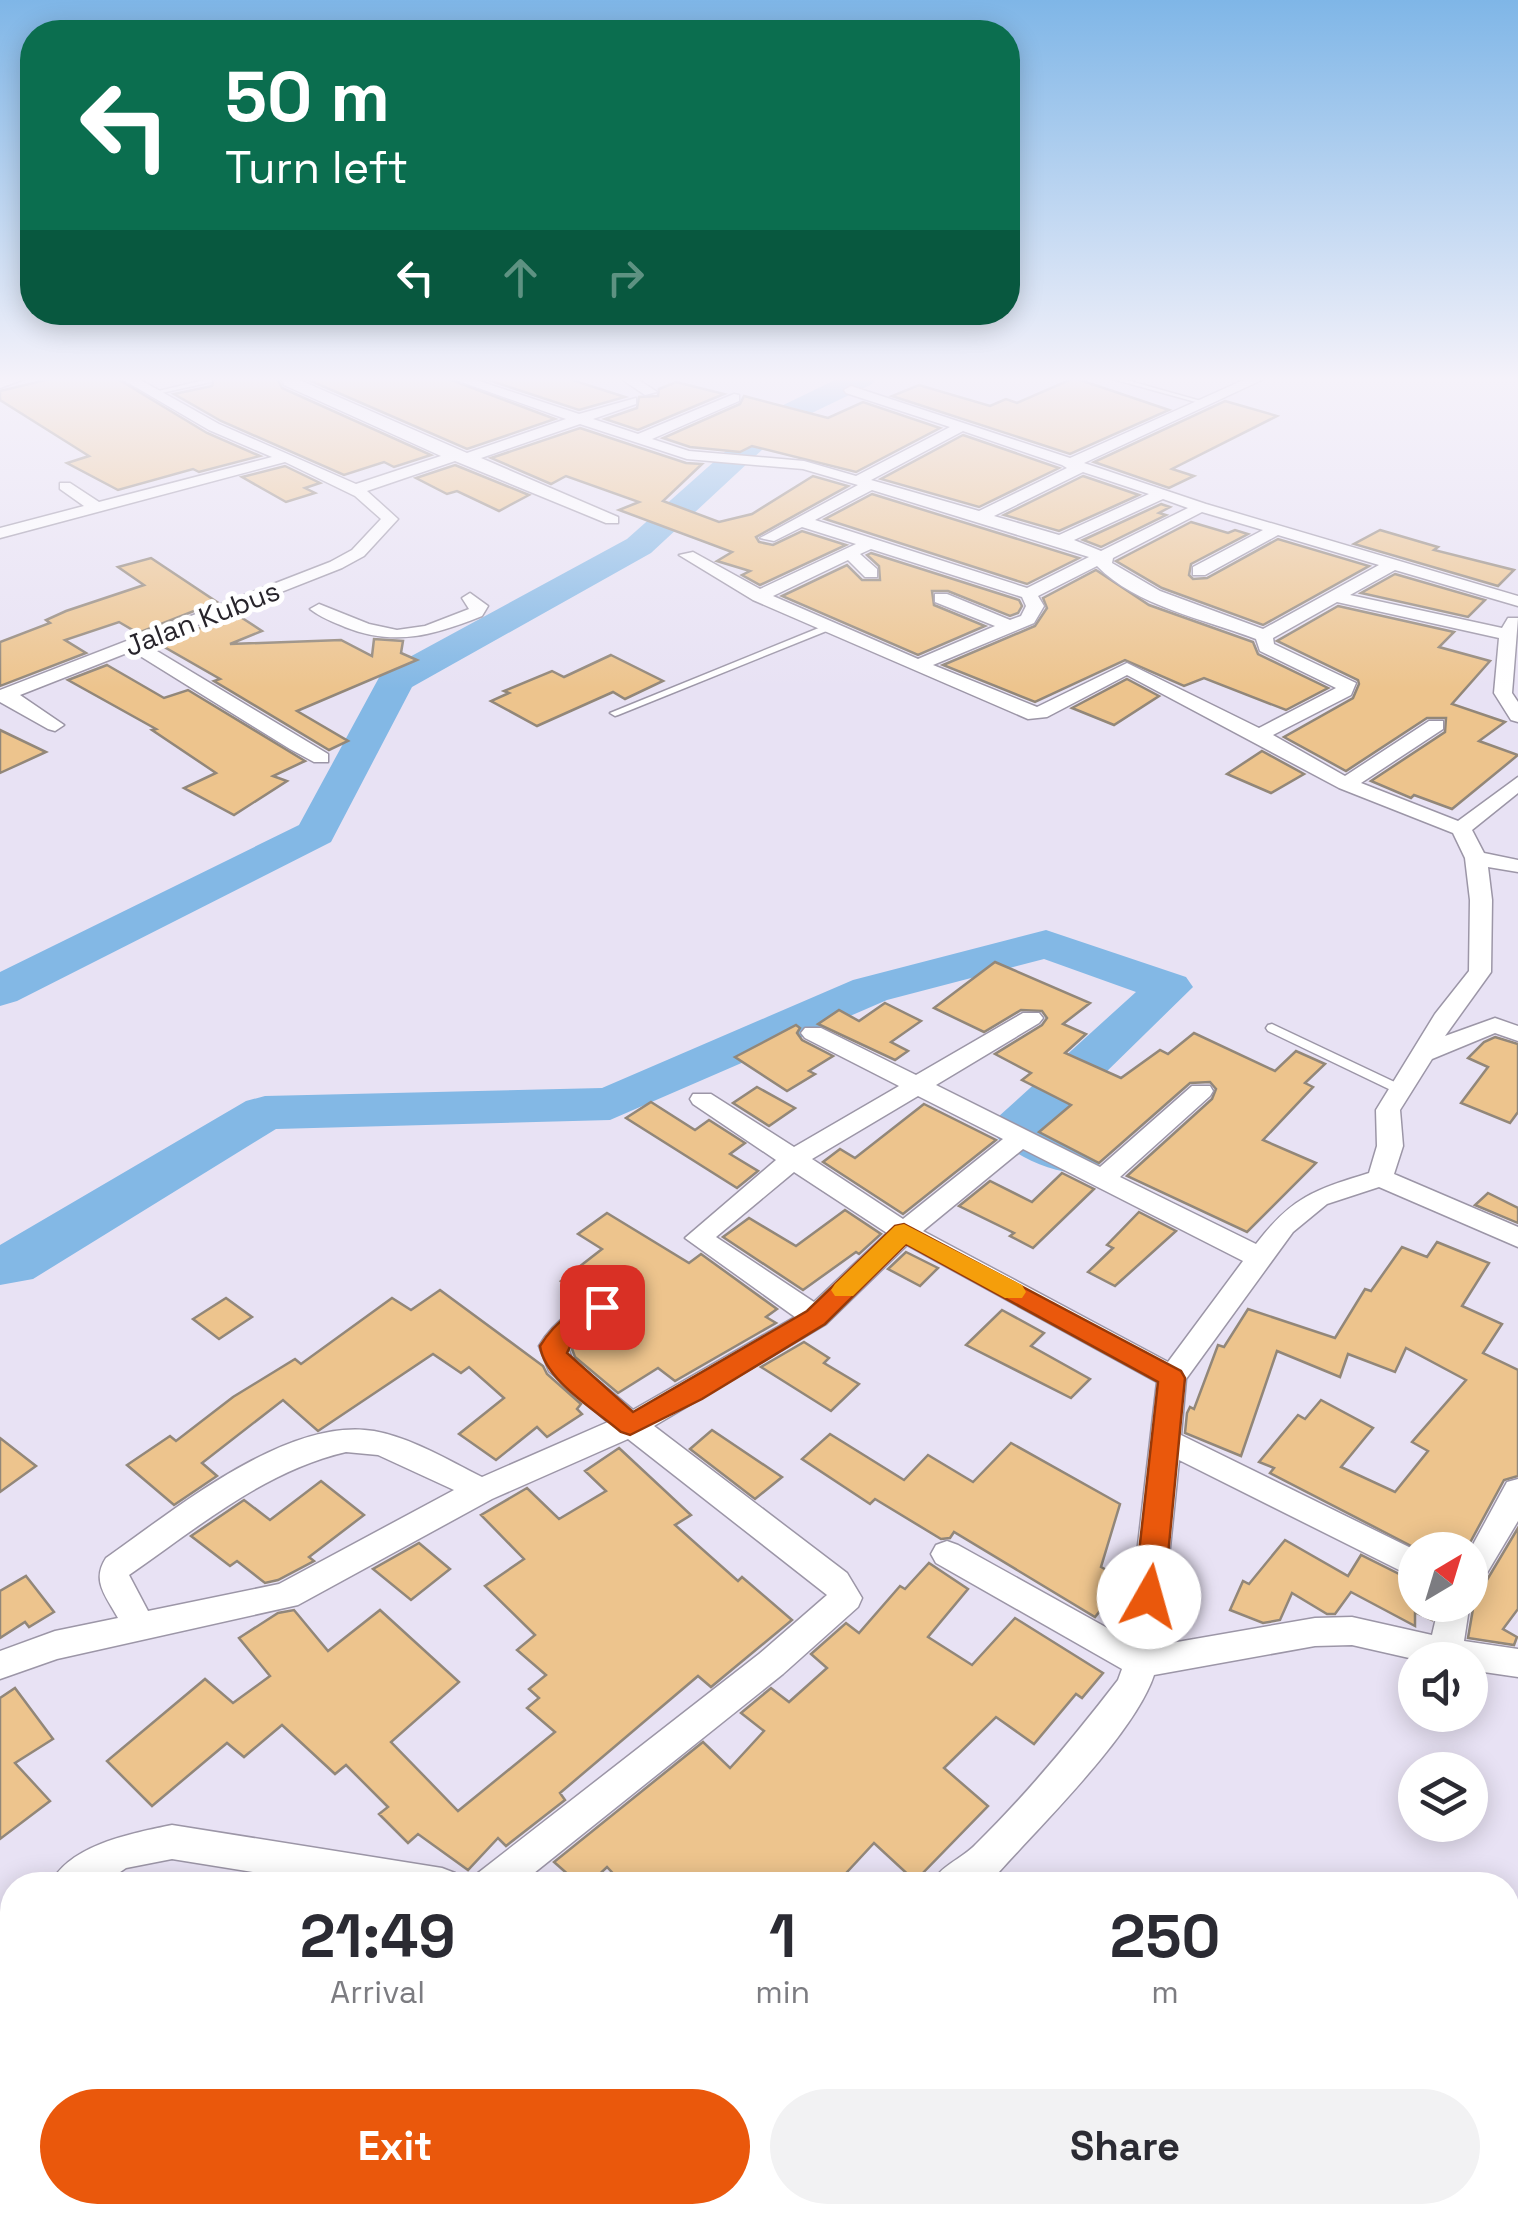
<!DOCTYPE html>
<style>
:root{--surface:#fff;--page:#f2f2f3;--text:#2b2b33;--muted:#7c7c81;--accent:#ea580c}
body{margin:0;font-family:"Space Grotesk",sans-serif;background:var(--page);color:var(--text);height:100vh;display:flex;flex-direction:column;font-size:38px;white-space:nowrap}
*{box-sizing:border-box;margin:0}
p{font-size:32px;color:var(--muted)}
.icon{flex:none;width:55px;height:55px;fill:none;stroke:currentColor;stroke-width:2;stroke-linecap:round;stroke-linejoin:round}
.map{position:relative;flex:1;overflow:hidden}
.panel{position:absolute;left:0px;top:1872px;width:1520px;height:352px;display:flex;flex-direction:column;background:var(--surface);border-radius:40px 40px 0 0;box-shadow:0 5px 25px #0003}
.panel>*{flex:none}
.guide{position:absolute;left:20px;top:20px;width:1000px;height:305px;border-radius:40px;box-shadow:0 5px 25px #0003;background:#0b6e4f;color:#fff;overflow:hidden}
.needle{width:65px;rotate:38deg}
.fabs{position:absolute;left:1398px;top:1532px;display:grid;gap:20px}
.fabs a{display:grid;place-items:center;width:90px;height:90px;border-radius:50%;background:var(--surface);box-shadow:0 5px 25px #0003;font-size:50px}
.pin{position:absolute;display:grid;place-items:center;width:85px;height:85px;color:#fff;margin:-42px;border-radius:20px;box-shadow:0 5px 15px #0006}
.me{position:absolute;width:110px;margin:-55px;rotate:7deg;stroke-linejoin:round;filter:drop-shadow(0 0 8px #0008)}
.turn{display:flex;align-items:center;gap:35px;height:210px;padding:0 40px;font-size:45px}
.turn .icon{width:130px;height:130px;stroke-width:2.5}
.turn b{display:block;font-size:70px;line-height:85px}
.lanes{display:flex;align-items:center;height:95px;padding:0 40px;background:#0003;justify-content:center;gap:50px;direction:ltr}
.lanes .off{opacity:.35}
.eta{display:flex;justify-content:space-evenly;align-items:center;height:170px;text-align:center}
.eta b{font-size:60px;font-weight:600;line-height:70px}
.cta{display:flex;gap:20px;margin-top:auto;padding:20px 40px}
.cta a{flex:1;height:115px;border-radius:60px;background:var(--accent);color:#fff;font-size:40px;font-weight:600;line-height:115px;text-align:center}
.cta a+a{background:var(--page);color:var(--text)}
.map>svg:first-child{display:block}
</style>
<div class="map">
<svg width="1518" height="2223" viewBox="0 0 1518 2223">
<rect width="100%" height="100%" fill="#e8e2f4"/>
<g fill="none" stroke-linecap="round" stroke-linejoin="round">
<g fill="#83b8e5" fill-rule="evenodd">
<path d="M839,378H876L872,384L791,423L651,553L412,687L331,842L17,1001L0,1006V972L299,825L382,672L627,539L771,411Z"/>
<path d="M1046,930L1186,977L1193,987L1052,1125L1095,1147L1103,1159L1095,1171C1064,1180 1008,1156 990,1129L998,1117L1136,992L1044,959L887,1000L610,1120L276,1129L33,1279L0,1285V1245L246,1101L265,1096L602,1088L853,980Z"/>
</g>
</g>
<g fill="#edc48d" stroke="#928779" stroke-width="2.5">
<path d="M54,378H116L207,433L260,456L199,472L193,469L118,490L67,463L89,456L0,400V391Z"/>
<path d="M214,378H277L282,388L431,455L394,467L384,462L344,475L221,421L174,394L212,386Z"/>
<path d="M304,378H446L555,419L467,449Z"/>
<path d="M482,378H566L625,397L579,410Z"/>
<path d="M1074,378L1169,410L1070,454L892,396L919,385L990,406L1006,399L1017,403Z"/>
<path d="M676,382L724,394L638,430L605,419L637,408L639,397L658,396L659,389Z"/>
<path d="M744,396L828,418L863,402L940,428L856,472L752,446L740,452L690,447L663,438L740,404Z"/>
<path d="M1225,401L1277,416L1172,469L1194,476L1169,488L1094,462Z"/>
<path d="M580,428L686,463L702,464L663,501L719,522L752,514L813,476L848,486L756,537L759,542L773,545L802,531L846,545L760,585L742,575L750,571L717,561L732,552L619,510L639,502L566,476L551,484L491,458Z"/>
<path d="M963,435L1059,468L979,507L881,479Z"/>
<path d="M455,465L529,495L499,511L457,491L447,494L416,478Z"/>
<path d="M285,466L320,483L305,488L315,493L286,502L242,477Z"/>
<path d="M1083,476L1139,495L1059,531L1004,515Z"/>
<path d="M872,494L1079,558L1027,584L825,519Z"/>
<path d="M1161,504L1170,507L1159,513L1166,515L1101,547L1083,540Z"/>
<path d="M1191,522L1228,533L1235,530L1248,534L1191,564L1189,575L1193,579L1207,578L1278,539L1369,566L1263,625L1162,588L1116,561Z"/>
<path d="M1380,530L1438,547L1434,550L1514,570L1498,586L1354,544Z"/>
<path d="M871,553L1019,600L1022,606L1018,613L1010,616L948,591H932L934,605L985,626L918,655L782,596L847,565L862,580H880L879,566L867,555Z"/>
<path d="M151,558L217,602L138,633L119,622L65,640L86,653L0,686V642L50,623L46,620L66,611L144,585L118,567Z"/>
<path d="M1096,570L1149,605L1253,642L1258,654L1328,688L1286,710L1204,678L1184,686L1125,660L1035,702L943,665L1035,626L1047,608L1043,598Z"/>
<path d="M1395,574L1485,600L1468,617L1361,593Z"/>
<path d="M1338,606L1454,632L1439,647L1490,661L1452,704L1505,722L1479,741L1518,755L1452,809L1414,795L1411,798L1371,781L1445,732L1446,718H1427L1346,771L1284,737L1353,698L1359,684L1358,680L1277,641Z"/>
<path d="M236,614L262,631L230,644L341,640L372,656L374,639L403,641L401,653L417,660L297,711L348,741L329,750L214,681L220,679L159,644Z"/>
<path d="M611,655L663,681L625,699L613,692L537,726L491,701L509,693L504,691L552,671L564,677Z"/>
<path d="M107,665L164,698L188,690L305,761L273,776L287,781L234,815L184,788L216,773L152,730L156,729L68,680Z"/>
<path d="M1127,679L1159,696L1114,725L1072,708Z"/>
<path d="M0,730L46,752L0,773Z"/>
<path d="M1262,751L1304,774L1271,793L1227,774Z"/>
<path d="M995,962L1090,1003L1063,1024L1086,1034L1065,1053L1121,1078L1160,1050L1168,1054L1194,1033L1275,1071L1296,1051L1325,1064L1305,1083L1313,1087L1263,1140L1316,1163L1247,1232L1127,1176L1212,1099L1216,1089L1210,1082L1190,1083L1099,1163L1039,1132L1071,1105L1022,1080L1031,1073L995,1054L1042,1025L1047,1018L1042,1011L1021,1010L984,1032L934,1008Z"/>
<path d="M885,1003L921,1021L891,1042L908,1051L895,1060L818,1024L839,1010L859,1021Z"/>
<path d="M796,1025L800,1028L797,1033L802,1040L833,1056L809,1071L815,1074L787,1091L735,1057Z"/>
<path d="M1495,1037L1518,1044V1112L1510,1123L1461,1103L1488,1067L1468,1058L1484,1042Z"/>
<path d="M757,1087L795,1108L769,1126L733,1103Z"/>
<path d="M651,1102L695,1130L709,1120L745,1143L730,1154L758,1171L737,1188L626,1118Z"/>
<path d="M924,1104L996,1140L903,1214L823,1162L840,1149L855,1158Z"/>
<path d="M1062,1173L1094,1189L1033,1248L1010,1236L1014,1233L959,1206L990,1181L1032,1202Z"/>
<path d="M1488,1193L1518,1208V1223L1475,1205Z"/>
<path d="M845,1210L881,1234L859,1254L856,1252L803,1290L723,1237L749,1218L796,1246Z"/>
<path d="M1139,1212L1176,1231L1115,1286L1088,1272L1113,1248L1107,1245Z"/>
<path d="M607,1213L689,1263L701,1254L777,1309L766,1317L776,1323L675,1381L658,1368L618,1393L575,1357L572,1349L606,1329L601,1325L616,1313L619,1305L612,1296L590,1298L561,1281L602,1249L578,1234Z"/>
<path d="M1437,1242L1489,1263L1462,1306L1502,1324L1483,1353L1518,1370V1476L1504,1480L1466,1550H1419L1270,1473L1274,1468L1259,1462L1298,1415L1305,1419L1321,1400L1373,1428L1341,1467L1395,1492L1428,1451L1412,1442L1466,1380L1406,1348L1395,1372L1348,1354L1340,1377L1277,1351L1241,1456L1185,1433L1187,1413L1190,1407L1194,1409L1218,1345L1224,1347L1248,1309L1335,1338L1365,1289L1371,1291L1402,1247L1427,1257Z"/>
<path d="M906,1252L938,1268L920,1286L888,1269Z"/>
<path d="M440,1290L543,1366L547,1374L581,1404L577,1409L582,1414L547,1437L537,1427L496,1460L459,1434L504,1398L469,1367L461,1373L433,1354L318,1431L283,1400L202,1463L217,1476L174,1505L127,1465L170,1436L176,1441L233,1397L295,1359L301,1364L392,1298L411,1310Z"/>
<path d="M226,1298L252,1317L219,1339L193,1319Z"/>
<path d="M1002,1310L1044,1333L1031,1346L1090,1379L1071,1398L966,1345Z"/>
<path d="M804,1342L829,1358L824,1363L859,1384L831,1411L761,1367Z"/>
<path d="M712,1430L782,1477L755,1499L690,1449Z"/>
<path d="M830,1434L904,1480L928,1455L973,1482L1011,1443L1120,1504L1101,1567L1125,1580L1095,1617L954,1532L950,1538L941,1539L875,1499L870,1504L802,1459Z"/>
<path d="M0,1438L36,1466L0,1492Z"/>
<path d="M619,1448L691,1515L675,1525L738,1581L742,1577L792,1620L711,1687L698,1676L560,1793L565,1800L506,1846L498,1838L468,1870L418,1834L408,1843L379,1814L388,1807L346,1765L335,1774L282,1725L244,1757L227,1743L152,1806L107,1761L205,1679L233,1703L270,1676L239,1638L278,1613L294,1610L328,1651L380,1610L459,1682L391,1742L458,1811L555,1732L527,1708L539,1698L529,1689L546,1675L517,1650L535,1635L485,1586L524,1559L481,1515L527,1488L559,1519L606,1491L585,1471Z"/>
<path d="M321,1481L364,1515L309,1557L314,1561L278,1580L265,1583L237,1561L230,1566L191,1536L244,1500L270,1520Z"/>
<path d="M1518,1528V1609L1503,1629L1517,1637L1514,1645L1468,1638L1474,1603L1470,1590L1484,1585Z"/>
<path d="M1285,1540L1348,1576L1361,1555L1415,1582V1605H1435L1432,1620L1415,1612V1626L1351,1592L1335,1614H1327L1292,1593L1280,1620L1263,1623L1230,1610L1243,1581L1249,1584Z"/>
<path d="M419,1543L450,1569L411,1600L373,1569Z"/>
<path d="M929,1563L968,1589L928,1637L972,1665L1015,1618L1103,1673L1082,1698L1076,1694L1034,1744L996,1717L944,1768L988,1806L915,1881L874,1843L835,1885H624L607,1867L588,1885H580L554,1862L703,1742L730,1768L764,1731L741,1713L771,1688L789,1702L827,1668L811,1654L846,1623L859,1633L900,1586L905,1589Z"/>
<path d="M26,1576L54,1612L29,1627L25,1622L0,1638V1591Z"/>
<path d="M15,1688L53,1739L15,1763L50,1801L0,1839V1698Z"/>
</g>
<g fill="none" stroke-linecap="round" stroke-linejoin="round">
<g stroke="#9c96a7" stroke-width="3">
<g id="service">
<path d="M1109,378H1119L1208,403L1203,404Z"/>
<path d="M209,379L212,381L211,382L157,394L154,392Z"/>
<path d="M831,623L834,624V628L618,715L615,716L610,713Z"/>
<path d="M1272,1024L1403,1086L1405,1089L1399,1093L1395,1092L1268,1031L1266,1028L1268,1025Z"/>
</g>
</g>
<g stroke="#9c96a7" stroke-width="3">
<g id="minor">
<path d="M120,378H137L219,424L356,484L441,456L284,385L281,378H295L467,453L566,419L450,378H470L579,414L636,398V404L593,419L638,434L734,394L739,395V401L652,439L689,451L804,461L856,476L950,427L846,393L844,390L851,386L1070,458L1248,378H1266L1084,463L1206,504L1518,596V606L1395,570L1350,595L1502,628L1508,618H1518L1512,693L1518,702V722L1511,720L1494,693L1499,638L1337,602L1273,638L1274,644L1356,683L1351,695L1273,735L1345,776L1429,721H1443V729L1361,783L1458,821L1518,777V793L1472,830L1484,853L1518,860V872L1488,867L1492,900L1491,972L1445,1036L1495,1018L1518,1026V1041L1495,1033L1432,1059L1400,1110L1403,1146L1394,1174L1518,1227V1247L1379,1187L1327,1204L1293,1232L1186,1379L1181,1435L1415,1550V1578L1179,1460L1160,1645L1315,1618L1352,1617L1432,1635L1439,1605L1470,1602L1464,1641L1518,1649V1677L1470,1670V1660H1418L1352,1645L1315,1646L1154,1675C1135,1733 1042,1824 999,1872L981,1885H931C940,1865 961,1860 976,1844C1028,1793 1074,1737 1118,1680L1122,1669L936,1563L931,1554L936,1545L947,1541L958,1545L1127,1639L1157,1382L907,1245L826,1324L654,1426L847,1573L862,1598L858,1607L783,1674L519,1885H472L478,1873L759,1654L827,1595L628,1439L492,1499L298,1605L57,1659L0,1679V1651L55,1631L118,1618C106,1596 91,1581 106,1558C173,1511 287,1416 374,1431C412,1438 448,1460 482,1477L608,1422L549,1371L539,1346C551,1325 586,1293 612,1300L616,1307L568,1348L572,1359L633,1410L795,1317L685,1238L776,1160L693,1104L690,1099L693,1094H711L794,1147L899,1086L805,1038L801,1033L805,1028H821L916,1075L1023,1013H1039L1043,1018L1039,1023L936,1085L1100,1167L1192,1086H1210L1213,1091L1210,1096L1120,1177L1256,1244C1292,1197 1314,1190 1369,1173L1377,1146L1376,1110L1435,1014L1469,971L1470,900L1465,858L1453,833L1339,788L1127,675L1047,717L1028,719L753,600L679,555L693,552L760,589L856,544L802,527L774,541L760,538L858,485L803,469L687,459L580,424L481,458L618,517V523H606L455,461L367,491L398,519L364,556L342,568L147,645L328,754V762H314L290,749L132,651L20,695L64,725L55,731L48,729L0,702V690L330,562L352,550L381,519L355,496L285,462L0,538V528L84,506L60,489V483H70L99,502L272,457L209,430ZM963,431L1062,465L1067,468L979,511L871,480ZM1083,472L1149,494L1059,535L994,516ZM872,490L1089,557L1027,588L815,520ZM1163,499L1188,508L1101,551L1074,540ZM1202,512L1263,530L1193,567V575H1205L1278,535L1379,565L1263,629L1160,591L1112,563L1113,558ZM871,549L1022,597L1026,606L1021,616L1010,620L947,594H935V602L995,626L918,659L773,596L848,560L865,577H877V569L860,554ZM1097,566C1136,606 1204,619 1256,639L1260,651L1336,688L1259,728L1127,663L1037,707L933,665L1034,623L1044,606L1038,596ZM918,1096L1003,1139L903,1219L812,1159ZM1023,1149L1243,1261L1168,1362L923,1231ZM794,1172L887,1233L814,1302L716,1237ZM346,1452L378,1455L454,1490L279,1584L148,1611L129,1575C197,1528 264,1471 346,1452Z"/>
<path d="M620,378H636L657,392L645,395Z"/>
<path d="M470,593L488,606L482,616C434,635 395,647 345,627C333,622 320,617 310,609L319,604L369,624L397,630L425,626L469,609L462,598Z"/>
<path d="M1518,1479V1521L1481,1583L1470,1587V1550L1507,1482Z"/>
<path d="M172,1825L442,1868L455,1873L461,1885H335L172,1859L126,1868L101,1885H50C68,1845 133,1833 172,1825Z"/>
<path d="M12,1909V1949L0,1954V1914Z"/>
<path d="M651,2212H696L692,2223H647Z"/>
</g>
</g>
<g stroke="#9c96a7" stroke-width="3">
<path id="secondary" d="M0,378H27L0,388Z"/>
</g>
<use href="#service" fill="#fff" fill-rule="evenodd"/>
<use href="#minor" fill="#fff" fill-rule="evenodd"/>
<use href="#secondary" fill="#fff" fill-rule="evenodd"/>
</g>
<linearGradient id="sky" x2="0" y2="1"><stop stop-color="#7fb6e7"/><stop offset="0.55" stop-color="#f5f2fa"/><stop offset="1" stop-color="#f5f2fa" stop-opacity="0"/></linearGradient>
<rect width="1518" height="689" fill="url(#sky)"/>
<path fill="#ea580c" stroke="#983908" stroke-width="2.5" d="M904,1224L1181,1371L1185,1378L1164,1597L1160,1606L1149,1609L1139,1606L1134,1597L1158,1382L906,1244L825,1324L702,1399L630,1435L621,1432C596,1410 545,1381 540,1346C552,1326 586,1293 611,1300L615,1307L611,1313L574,1338L567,1353L633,1412L807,1311L895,1226Z"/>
<path fill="#f59e0b" d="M904,1224L1022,1285L1026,1292L1022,1298H1005L906,1244L853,1296H835L831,1290L835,1284L895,1226Z"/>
<g text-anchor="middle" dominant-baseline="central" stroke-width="10" stroke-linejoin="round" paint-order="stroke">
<g font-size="28" fill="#27242b" stroke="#fff">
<text transform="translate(202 618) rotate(-21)">Jalan Kubus</text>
</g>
</g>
</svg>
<div class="fabs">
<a><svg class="needle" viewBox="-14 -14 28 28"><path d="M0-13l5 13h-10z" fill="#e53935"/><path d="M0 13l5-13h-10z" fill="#7c7c81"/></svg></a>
<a><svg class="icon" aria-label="sound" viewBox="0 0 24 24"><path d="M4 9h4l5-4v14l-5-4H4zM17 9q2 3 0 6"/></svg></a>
<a><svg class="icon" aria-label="layers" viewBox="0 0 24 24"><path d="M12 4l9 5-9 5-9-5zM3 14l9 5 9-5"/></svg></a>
</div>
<div class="pin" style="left:602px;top:1307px;background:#d93025"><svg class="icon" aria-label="arrive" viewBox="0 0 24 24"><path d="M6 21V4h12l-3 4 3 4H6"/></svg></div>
<svg class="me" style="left:1149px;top:1597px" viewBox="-20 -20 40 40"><circle r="19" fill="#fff"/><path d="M0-13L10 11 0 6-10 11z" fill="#ea580c"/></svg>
<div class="guide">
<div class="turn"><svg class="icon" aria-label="left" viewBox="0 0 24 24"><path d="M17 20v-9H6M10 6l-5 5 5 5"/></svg><div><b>50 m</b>Turn left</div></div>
<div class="lanes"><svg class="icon" aria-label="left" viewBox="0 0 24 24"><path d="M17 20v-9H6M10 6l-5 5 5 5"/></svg><svg class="icon off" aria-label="ahead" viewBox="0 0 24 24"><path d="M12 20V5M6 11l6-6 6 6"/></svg><svg class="icon off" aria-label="right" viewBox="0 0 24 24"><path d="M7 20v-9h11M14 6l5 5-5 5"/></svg></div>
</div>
<section class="panel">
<div class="eta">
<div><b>21:49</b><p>Arrival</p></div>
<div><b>1</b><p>min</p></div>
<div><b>250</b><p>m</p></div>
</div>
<div class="cta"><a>Exit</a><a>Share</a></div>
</section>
</div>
